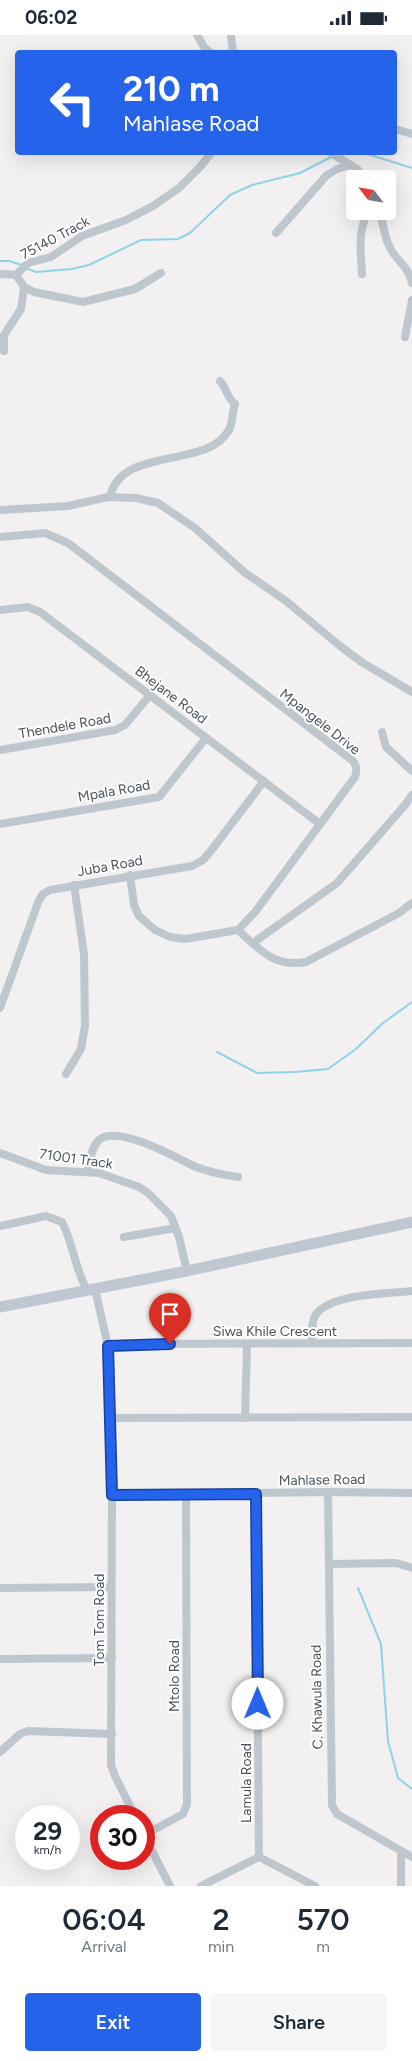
<!DOCTYPE html>
<style>
:root{--surface:#fff;--page:#f6f6f7;--text:#1f2937;--muted:#747a83;--accent:#2563eb}
body{margin:0;font-family:Figtree,sans-serif;background:var(--page);color:var(--text);height:100vh;display:flex;flex-direction:column;font-size:19px;white-space:nowrap}
*{box-sizing:border-box;margin:0}
p{font-size:16px;color:var(--muted)}
.icon{flex:none;width:28px;height:28px;fill:none;stroke:currentColor;stroke-width:2;stroke-linecap:round;stroke-linejoin:round}
.map{position:relative;height:1851px;overflow:hidden}
.panel{display:flex;flex-direction:column;background:var(--surface);flex:1}
.panel>*{flex:none}
.guide{position:absolute;left:15px;top:15px;width:382px;height:105px;border-radius:5px;box-shadow:0 5px 20px #0002;background:#2563eb;color:#fff;overflow:hidden}
.needle{width:32px;rotate:301deg}
.controls{position:absolute;left:346px;top:135px;display:grid;gap:10px}
.controls a{display:grid;place-items:center;width:50px;height:50px;border-radius:5px;background:var(--surface);box-shadow:0 5px 20px #0002;font-size:25px}
.speed{position:absolute;left:15px;top:1770px;display:flex;gap:10px;font-size:25px;font-weight:700;text-align:center}
.speed>*{display:grid;place-content:center;width:65px;height:65px;border-radius:50%;background:var(--surface);box-shadow:0 5px 20px #0002;line-height:1}
.speed small{font-size:12px;font-weight:400}
.speed .limit{border:8px solid #d22;background:#fff;color:#111}
.pin{position:absolute;display:grid;place-items:center;width:42px;height:42px;color:#fff;margin:-51px -21px;border-radius:50% 50% 50% 0;rotate:-45deg;box-shadow:0 0 5px #0007}
.pin .icon{rotate:45deg}
.me{position:absolute;width:55px;margin:-28px;rotate:0deg;stroke-linejoin:round;filter:drop-shadow(0 0 4px #0008)}
.turn{display:flex;align-items:center;gap:18px;height:105px;padding:0 25px;font-size:22px}
.turn .icon{width:65px;height:65px;stroke-width:2.5}
.turn b{display:block;font-size:35px;line-height:42px}
.eta{display:flex;justify-content:space-evenly;align-items:center;height:85px;text-align:center}
.eta b{font-size:30px;font-weight:600;line-height:35px}
.action{display:flex;gap:10px;margin-top:auto;padding:10px 25px}
.action a{flex:1;height:58px;border-radius:5px;background:var(--accent);color:#fff;font-size:20px;font-weight:600;line-height:58px;text-align:center}
.action a+a{background:var(--page);color:var(--text)}
.status{display:flex;justify-content:space-between;align-items:center;height:35px;padding:0 25px;background:var(--surface);direction:ltr}
.status svg{height:14px;fill:currentColor}
.map>svg:first-child{display:block}
</style>
<div class="status"><b>06:02</b><svg viewBox="0 0 49 12"><path d="M0 12V9h3v3zM5 12V6h3v6zM10 12V3h3v9zM15 12V0h3v12zM26 1h20v11H26zM47 4h2v5h-2z"/></svg></div>
<div class="map">
<svg width="412" height="1851" viewBox="0 0 412 1851">
<rect width="100%" height="100%" fill="#f2f0f0"/>
<g fill="none" stroke-linecap="round" stroke-linejoin="round">
<g stroke="#90d3e7" stroke-width="2">
<path d="M364,118L412,133"/>
<path d="M0,226H9L22,230"/>
<path d="M26,233L36,237L72,234L89,230L141,205L178,204L190,198L230,160L252,150L300,138L331,122"/>
<path d="M217,1017L257,1038L294,1037L328,1034L356,1014L383,988L412,967"/>
<path d="M358,1553L381,1609L388,1706L398,1743L412,1754"/>
</g>
<g stroke="#bfc7ce" stroke-width="8">
<path d="M197,0L204,12L211,18"/>
<path d="M231,0L233,18"/>
<path d="M395,94L412,99"/>
<path d="M331,118L357,134L366,144"/>
<path d="M380,176C383,190 385,206 393,218C401,229 409,234 412,248"/>
<path d="M276,198L326,141L337,134L351,130"/>
<path d="M0,239L16,240"/>
<path d="M362,239C361,219 357,194 369,176"/>
<path d="M16,240L28,228L51,222L82,201L126,185L153,171L179,153L200,132L211,118"/>
<path d="M16,240L24,252L34,257L83,267L135,254L161,238"/>
<path d="M405,302L412,265"/>
<path d="M4,316V300L21,274L24,252"/>
<path d="M110,462C121,410 207,435 229,395C233,387 232,377 235,369C228,365 226,352 220,346"/>
<path d="M0,475L68,471L108,462L136,463L158,468L195,493L244,537L286,566L340,611L363,628L412,657"/>
<path d="M0,502L45,498L68,508L353,726C357,732 357,735 355,742L255,877L238,895L185,904L170,902L155,895L139,881L134,870L130,840"/>
<path d="M0,575L28,572L40,577L320,789"/>
<path d="M382,697L386,712L412,736"/>
<path d="M0,715L115,695L125,690L150,660"/>
<path d="M0,789L159,762L206,703"/>
<path d="M238,895C259,914 274,933 306,927L399,878L412,868"/>
<path d="M253,908L337,848L405,770L412,760"/>
<path d="M0,973L39,865L43,859L50,855L192,831L203,825L210,817L264,746"/>
<path d="M66,1039L81,1014L85,991L84,919L74,850"/>
<path d="M0,1118L46,1135L99,1138L139,1152L148,1158L171,1181L179,1202L187,1236"/>
<path d="M87,1137C90,1127 91,1112 99,1105C118,1089 177,1123 196,1132C209,1137 224,1140 238,1142"/>
<path d="M0,1191L46,1181L62,1187C73,1208 75,1234 87,1255"/>
<path d="M124,1202L175,1193"/>
<path d="M95,1254L108,1311L109,1337L112,1460L111,1730L115,1741L135,1781"/>
<path d="M312,1308C312,1300 311,1288 315,1281C328,1258 388,1259 412,1256"/>
<path d="M108,1311L132,1309L412,1308"/>
<path d="M110,1383L412,1382"/>
<path d="M245,1383L247,1310"/>
<path d="M328,1457L332,1770L337,1779L412,1822"/>
<path d="M112,1460L328,1457L412,1458"/>
<path d="M329,1529L396,1528L412,1533"/>
<path d="M0,1553L111,1552"/>
<path d="M0,1624L112,1623"/>
<path d="M0,1717L20,1699L28,1696L112,1699"/>
<path d="M144,1800L183,1779L187,1769L186,1459"/>
<path d="M144,1800L170,1851"/>
<path d="M259,1822L315,1851"/>
<path d="M201,1851L259,1822L256,1459"/>
<path d="M401,1851V1816"/>
</g>
<path stroke="#bfc8d2" stroke-width="11" d="M0,1272L187,1236L412,1187"/>
</g>
<g fill="none" stroke-linecap="round" stroke-linejoin="round">
<g stroke="#184099" stroke-width="12">
<path id="route" d="M170,1309L108,1311L112,1460L256,1459L258,1669"/>
</g>
<use href="#route" stroke="#2563eb" stroke-width="9"/>
</g>
<g text-anchor="middle" dominant-baseline="central" stroke-width="4" stroke-linejoin="round" paint-order="stroke">
<g font-size="14" fill="#49525c" stroke="#fff">
<text transform="translate(55 203) rotate(-28)">75140 Track</text>
<text transform="translate(171 660) rotate(37)">Bhejane Road</text>
<text transform="translate(320 687) rotate(38)">Mpangele Drive</text>
<text transform="translate(65 691) rotate(-10)">Thendele Road</text>
<text transform="translate(114 756) rotate(-10)">Mpala Road</text>
<text transform="translate(110 831) rotate(-10)">Juba Road</text>
<text transform="translate(76 1124) rotate(8)">71001 Track</text>
<text x="275" y="1296">Siwa Khile Crescent</text>
<text transform="translate(322 1445) rotate(-1)">Mahlase Road</text>
<text transform="translate(99 1585) rotate(-90)">Tom Tom Road</text>
<text transform="translate(174 1641) rotate(-90)">Mtolo Road</text>
<text transform="translate(317 1662) rotate(-91)">C. Khawula Road</text>
<text transform="translate(246 1748) rotate(-90)">Lamula Road</text>
</g>
</g>
</svg>
<div class="controls">
<a><svg class="needle" viewBox="-14 -14 28 28"><path d="M0-13l5 13h-10z" fill="#e53935"/><path d="M0 13l5-13h-10z" fill="#747a83"/></svg></a>
</div>
<div class="speed"><div>29<small>km/h</small></div><div class="limit">30</div></div>
<div class="pin" style="left:170px;top:1309px;background:#d93025"><svg class="icon" aria-label="arrive" viewBox="0 0 24 24"><path d="M6 21V4h12l-3 4 3 4H6"/></svg></div>
<svg class="me" style="left:258px;top:1669px" viewBox="-20 -20 40 40"><circle r="19" fill="#fff"/><path d="M0-13L10 11 0 6-10 11z" fill="#2563eb"/></svg>
<div class="guide">
<div class="turn"><svg class="icon" aria-label="left" viewBox="0 0 24 24"><path d="M17 20v-9H6M10 6l-5 5 5 5"/></svg><div><b>210 m</b>Mahlase Road</div></div>
</div>
</div>
<section class="panel">
<div class="eta">
<div><b>06:04</b><p>Arrival</p></div>
<div><b>2</b><p>min</p></div>
<div><b>570</b><p>m</p></div>
</div>
<div class="action"><a>Exit</a><a>Share</a></div>
</section>
